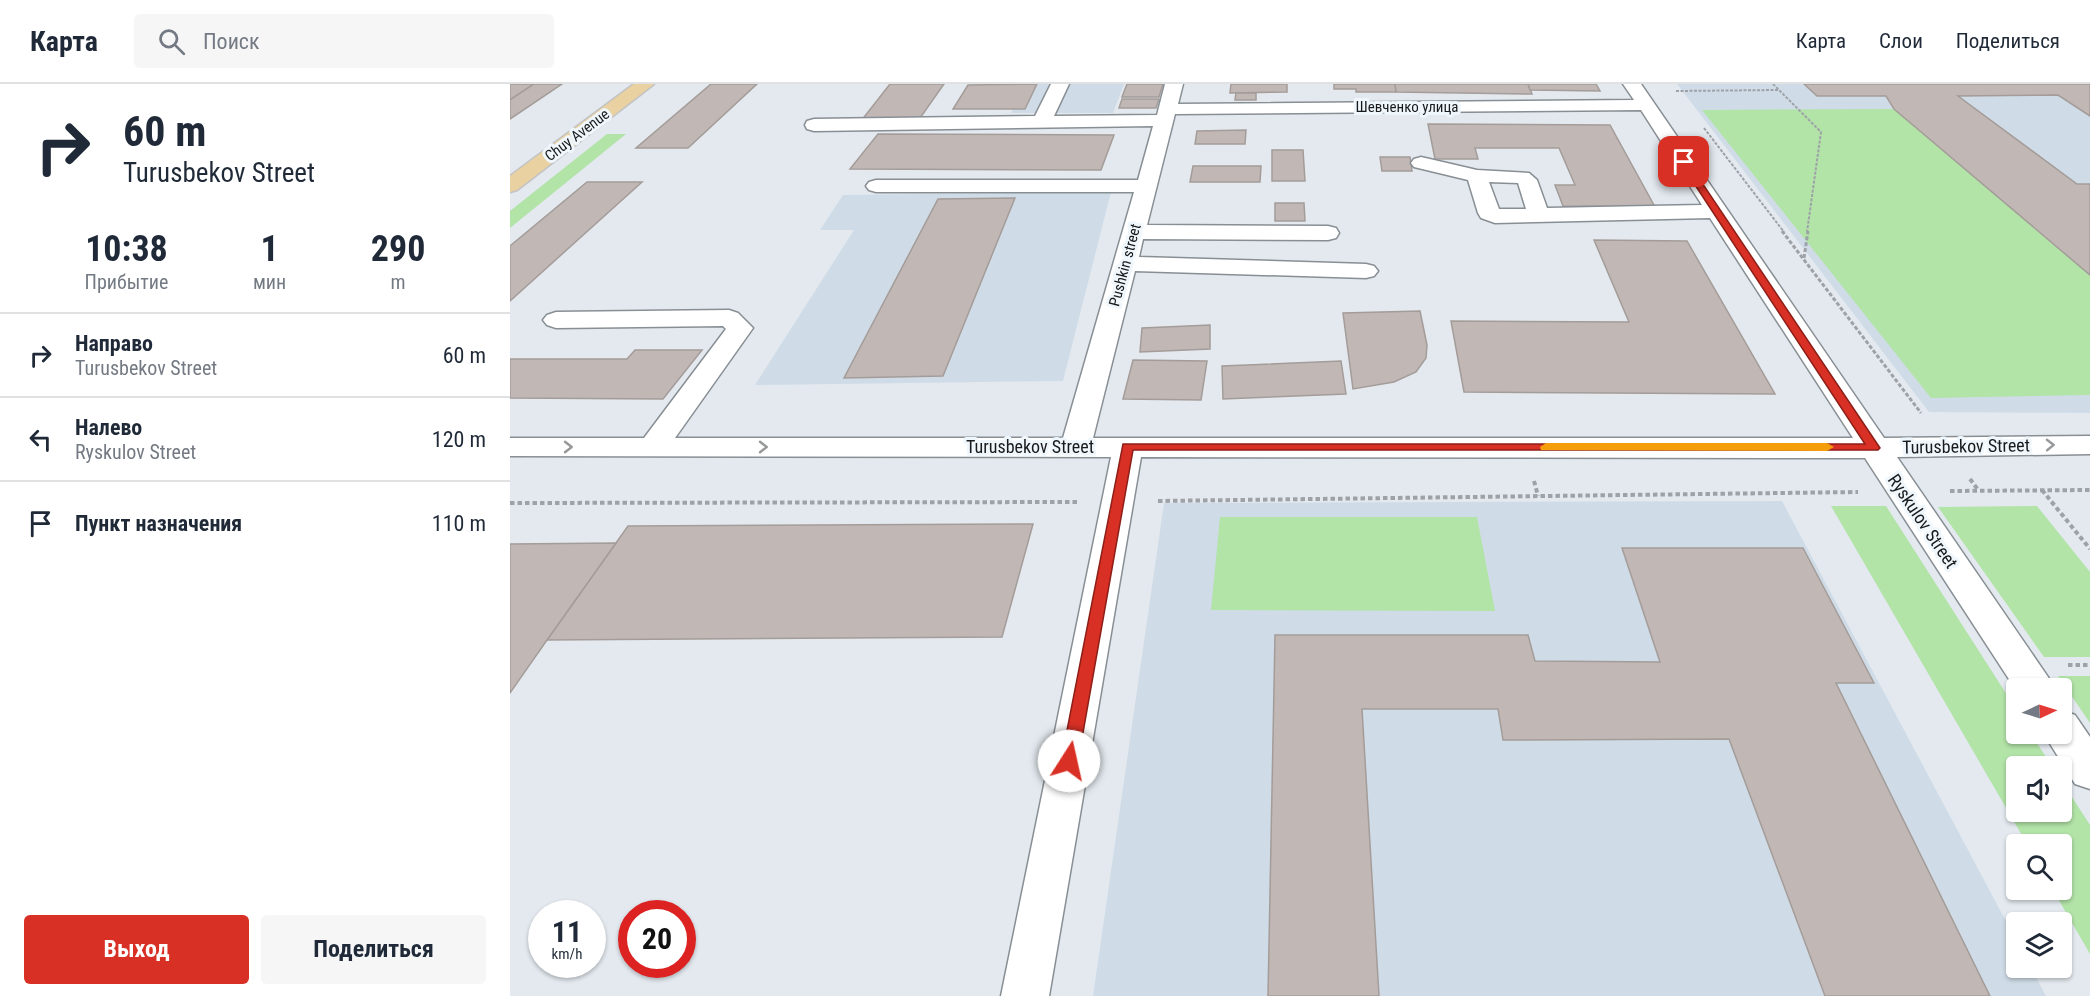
<!DOCTYPE html>
<html lang="ru">
<meta charset="utf-8">
<style>
:root{--surface:#fff;--page:#f6f6f7;--text:#1f2937;--muted:#747a83;--line:#e0e1e3;--accent:#d93025}
body{margin:0;font-family:"Roboto Condensed",sans-serif;background:var(--page);color:var(--text);height:100vh;display:flex;flex-direction:column;font-size:22px;white-space:nowrap}
*{box-sizing:border-box;margin:0}
p{font-size:20px;color:var(--muted)}
.icon{flex:none;width:33px;height:33px;fill:none;stroke:currentColor;stroke-width:2;stroke-linecap:round;stroke-linejoin:round}
.map{position:relative;flex:1;overflow:hidden}
.sheet{display:flex;flex-direction:column;background:var(--surface);width:510px}
.sheet>*{flex:none}
.hud{background:#fff;color:var(--text);overflow:hidden}
.needle{width:39px;rotate:86deg}
.fabs{position:absolute;left:1496px;top:594px;display:grid;gap:12px}
.fabs a{display:grid;place-items:center;width:66px;height:66px;border-radius:6px;background:var(--surface);box-shadow:0 2px 4px #0004;font-size:30px}
.speed{position:absolute;left:18px;top:816px;display:flex;gap:12px;font-size:30px;font-weight:700;text-align:center}
.speed>*{display:grid;place-content:center;width:78px;height:78px;border-radius:50%;background:var(--surface);box-shadow:0 2px 4px #0004;line-height:1}
.speed small{font-size:15px;font-weight:400}
.speed .limit{border:9px solid #d22;background:#fff;color:#111}
.pin{position:absolute;display:grid;place-items:center;width:51px;height:51px;color:#fff;margin:-26px;border-radius:12px;box-shadow:0 3px 9px #0006}
.me{position:absolute;width:66px;margin:-33px;rotate:10deg;stroke-linejoin:round;filter:drop-shadow(0 0 4px #0008)}
.turn{display:flex;align-items:center;gap:21px;height:126px;padding:0 24px;font-size:27px}
.turn .icon{width:78px;height:78px;stroke-width:2.5}
.turn b{display:block;font-size:42px;line-height:51px}
.eta{display:flex;justify-content:space-evenly;align-items:center;height:102px;text-align:center}
.eta b{font-size:36px;font-weight:700;line-height:42px}
.action{display:flex;gap:12px;margin-top:auto;padding:12px 24px}
.action a{flex:1;height:69px;border-radius:6px;background:var(--accent);color:#fff;font-size:24px;font-weight:700;line-height:69px;text-align:center}
.action a+a{background:var(--page);color:var(--text)}
ul{padding:0;list-style:none}
li{display:flex;align-items:center;gap:18px;height:84px;padding:0 24px;border-top:2px solid var(--line)}
li div{flex:1}
li b{display:block;font-size:22px}
li em{font-style:normal}
header{display:flex;align-items:center;gap:36px;box-sizing:border-box;height:84px;padding:0 30px;background:var(--surface);border-bottom:2px solid var(--line)}
header strong{font-size:28px}
nav{display:flex;gap:33px;margin-inline-start:auto;font-size:21px}
.search{width:420px;height:54px;background:var(--page);display:flex;align-items:center;gap:15px;box-sizing:border-box;padding:0 21px;border-radius:6px;color:var(--muted);font-size:22px}
main{display:flex;flex:1;min-height:0}
.map>svg:first-child{display:block}
</style>
<header>
<strong>Карта</strong>
<div class="search"><svg class="icon" aria-label="search" viewBox="0 0 24 24"><circle cx="10" cy="10" r="6"/><path d="M15 15l6 6"/></svg>Поиск</div>
<nav><a>Карта</a><a>Слои</a><a>Поделиться</a></nav>
</header>
<main>
<section class="sheet">
<div class="hud">
<div class="turn"><svg class="icon" aria-label="right" viewBox="0 0 24 24"><path d="M7 20v-9h11M14 6l5 5-5 5"/></svg><div><b>60 m</b>Turusbekov Street</div></div>
</div>
<div class="eta">
<div><b>10:38</b><p>Прибытие</p></div>
<div><b>1</b><p>мин</p></div>
<div><b>290</b><p>m</p></div>
</div>
<ul>
<li><svg class="icon" aria-label="right" viewBox="0 0 24 24"><path d="M7 20v-9h11M14 6l5 5-5 5"/></svg><div><b>Направо</b><p>Turusbekov Street</p></div><em>60 m</em></li>
<li><svg class="icon" aria-label="left" viewBox="0 0 24 24"><path d="M17 20v-9H6M10 6l-5 5 5 5"/></svg><div><b>Налево</b><p>Ryskulov Street</p></div><em>120 m</em></li>
<li><svg class="icon" aria-label="arrive" viewBox="0 0 24 24"><path d="M6 21V4h12l-3 4 3 4H6"/></svg><div><b>Пункт назначения</b></div><em>110 m</em></li>
</ul>
<div class="action"><a>Выход</a><a>Поделиться</a></div>
</section>
<div class="map">
<svg width="1580" height="912" viewBox="0 0 1580 912">
<rect width="100%" height="100%" fill="#e3e9ef"/>
<g fill="#cfdce7">
<path d="M465,0H614L603,29H501L503,25H448Z"/>
<path d="M1167,0H1580V329L1419,328Z"/>
<path d="M601,108L553,297L245,301L344,146H310L333,111Z"/>
<path d="M1272,417L1506,856V884H1521L1536,912H583L654,419Z"/>
</g>
<g fill="#b2e3a7">
<path d="M1384,25L1580,191V311L1421,314L1192,26Z"/>
<path d="M97,50H116L0,144V127Z"/>
<path d="M1321,422H1376L1506,625V650H1521L1542,682H1506V728H1551V696L1580,741V870L1543,806H1551V760H1517Z"/>
<path d="M1527,422L1580,488V573H1534L1428,423Z"/>
<path d="M710,433H967L985,527L701,526Z"/>
<path d="M1548,592H1580V639Z"/>
</g>
<g fill="#c1b8b6" stroke="#a49c99" stroke-width="1.5">
<path d="M0,0H24L0,16Z"/>
<path d="M24,0H52L0,35V16Z"/>
<path d="M201,0H247L178,64H126Z"/>
<path d="M380,0H434L408,37H351Z"/>
<path d="M527,0L515,25H443L458,1Z"/>
<path d="M617,0H653L649,13H612Z"/>
<path d="M721,0H777V8L720,9Z"/>
<path d="M824,0H885L886,8H846V5H824Z"/>
<path d="M885,0H1018L1022,10L886,8Z"/>
<path d="M1018,0H1086L1090,7L1020,6Z"/>
<path d="M1294,0H1580V32L1548,11L1448,12L1567,100H1580V191L1384,25L1376,12H1307Z"/>
<path d="M726,9H746V16H725Z"/>
<path d="M612,15H649L646,24H609Z"/>
<path d="M918,40L1100,41L1145,123L1053,122L1045,101H1065L1049,64H965L968,75H925Z"/>
<path d="M736,46L735,60H685L687,47Z"/>
<path d="M368,50L604,51L591,86L340,85Z"/>
<path d="M762,66H793L795,97H762Z"/>
<path d="M870,73H900L902,87H872Z"/>
<path d="M683,82H751L750,98H680Z"/>
<path d="M77,98H132L0,217V162Z"/>
<path d="M505,114L433,292L334,294L428,115Z"/>
<path d="M765,119H794L795,137H765Z"/>
<path d="M1084,156L1177,157L1265,310L954,308L941,237L1119,238Z"/>
<path d="M910,227L917,261L916,274L906,288L884,298L843,305L833,229Z"/>
<path d="M700,241V265L630,268L632,244Z"/>
<path d="M125,266H192L153,315L0,314V275H117Z"/>
<path d="M623,276L697,277L691,316L613,315Z"/>
<path d="M831,277L836,310L713,315L712,282Z"/>
<path d="M523,440L492,553L37,556L118,442Z"/>
<path d="M106,459L37,556L0,609V460Z"/>
<path d="M1112,464H1293L1364,599H1326L1480,912H1315L1219,655L993,656L988,625H852L869,912H758L765,551H1018L1025,577L1150,578Z"/>
</g>
<g fill="none" stroke-linecap="round" stroke-linejoin="round">
<g stroke="#888f94" stroke-width="3">
<g id="minor">
<path d="M541,0H559L544,32L647,31L655,0H673L668,20L1124,16L1113,0H1131L1374,354L1580,352V370L1387,373L1538,593L1544,604H1506V606L1355,374L631,373L539,912H491L601,373L0,372V354H134L216,245L213,242L46,244L37,241L33,236L37,231L46,228L219,226L228,229L243,244L165,354H553L624,108H366L359,106L356,102L359,98L366,96H628L643,42L304,47L297,45L295,41L297,37L304,35L525,32ZM1131,26L1192,121L1037,124L1027,96L1019,89L967,86L911,73L904,75L901,79L904,83L958,96L968,129L971,134L985,139L1200,134L1343,354H583L625,187L856,194L864,192L868,187L864,182L856,180L629,173L633,155L818,156L826,154L829,149L826,144L818,142L637,141L665,30ZM979,98L1008,99L1016,125H989Z"/>
<path d="M1551,626L1565,631L1580,653V705L1565,700L1534,650H1551Z"/>
</g>
</g>
<g stroke="#c3c3c4" stroke-width="3">
<path id="major" d="M124,0H144L7,106L0,108V92Z"/>
</g>
<g stroke="#9ea2a7" stroke-width="2" stroke-dasharray="3 1.5" stroke-linecap="butt">
<path d="M1263,0L1311,48L1297,148"/>
<path d="M1166,7L1268,6"/>
<path d="M1194,44L1274,148"/>
</g>
<g stroke="#9ea2a7" stroke-width="3" stroke-dasharray="4 2" stroke-linecap="butt">
<path d="M1272,147L1411,329"/>
<path d="M1294,174L1298,147"/>
</g>
<g stroke="#9ea2a7" stroke-width="4" stroke-dasharray="4.5 3" stroke-linecap="butt">
<path d="M1460,395L1469,407"/>
<path d="M1024,397L1028,412"/>
<path d="M1532,406L1580,465"/>
<path d="M1440,407L1580,406"/>
<path d="M648,417L1348,408"/>
<path d="M0,419L568,418"/>
<path d="M1558,581H1580"/>
</g>
<use href="#minor" fill="#fff" fill-rule="evenodd"/>
<use href="#major" fill="#ead1a1" fill-rule="evenodd"/>
</g>
<defs><path id="oneway-chevron" d="M-2-3.5L2.5 0L-2 3.5" fill="none" stroke-width="1.6" stroke-linecap="round" stroke-linejoin="round" transform="scale(1.5)"/></defs>
<g stroke="#979899">
<use href="#oneway-chevron" transform="translate(1540 361) rotate(-1)"/>
<use href="#oneway-chevron" transform="translate(58 363)"/>
<use href="#oneway-chevron" transform="translate(253 363)"/>
</g>
<path fill="#d93025" stroke="#8d1f18" stroke-width="1.5" d="M1171,77L1178,78L1368,361L1370,364L1368,366H623L568,677L565,682L559,684L553,682L551,677L613,360H1355L1170,78Z"/>
<path fill="#f59e0b" d="M1036,359H1317L1324,363L1317,367L1031,366L1030,363Z"/>
<g text-anchor="middle" dominant-baseline="central" stroke-width="6" stroke-linejoin="round" paint-order="stroke">
<g font-size="15" fill="#181a1c" stroke="#f0f7fc">
<text x="897" y="23">Шевченко улица</text>
<text transform="translate(67 51) rotate(-37)">Chuy Avenue</text>
<text transform="translate(615 181) rotate(-75)">Pushkin street</text>
</g>
<g font-size="18" fill="#181a1c" stroke="#f0f7fc">
<text x="520" y="362">Turusbekov Street</text>
<text transform="translate(1456 362) rotate(-1)">Turusbekov Street</text>
<text transform="translate(1413 437) rotate(56)">Ryskulov Street</text>
</g>
</g>
</svg>
<div class="fabs">
<a><svg class="needle" viewBox="-14 -14 28 28"><path d="M0-13l5 13h-10z" fill="#e53935"/><path d="M0 13l5-13h-10z" fill="#747a83"/></svg></a>
<a><svg class="icon" aria-label="sound" viewBox="0 0 24 24"><path d="M4 9h4l5-4v14l-5-4H4zM17 9q2 3 0 6"/></svg></a>
<a><svg class="icon" aria-label="search" viewBox="0 0 24 24"><circle cx="10" cy="10" r="6"/><path d="M15 15l6 6"/></svg></a>
<a><svg class="icon" aria-label="layers" viewBox="0 0 24 24"><path d="M12 4l9 5-9 5-9-5zM3 14l9 5 9-5"/></svg></a>
</div>
<div class="speed"><div>11<small>km/h</small></div><div class="limit">20</div></div>
<div class="pin" style="left:1174px;top:78px;background:#d93025"><svg class="icon" aria-label="arrive" viewBox="0 0 24 24"><path d="M6 21V4h12l-3 4 3 4H6"/></svg></div>
<svg class="me" style="left:559px;top:677px" viewBox="-20 -20 40 40"><circle r="19" fill="#fff"/><path d="M0-13L10 11 0 6-10 11z" fill="#d93025"/></svg>
</div>
</main>
